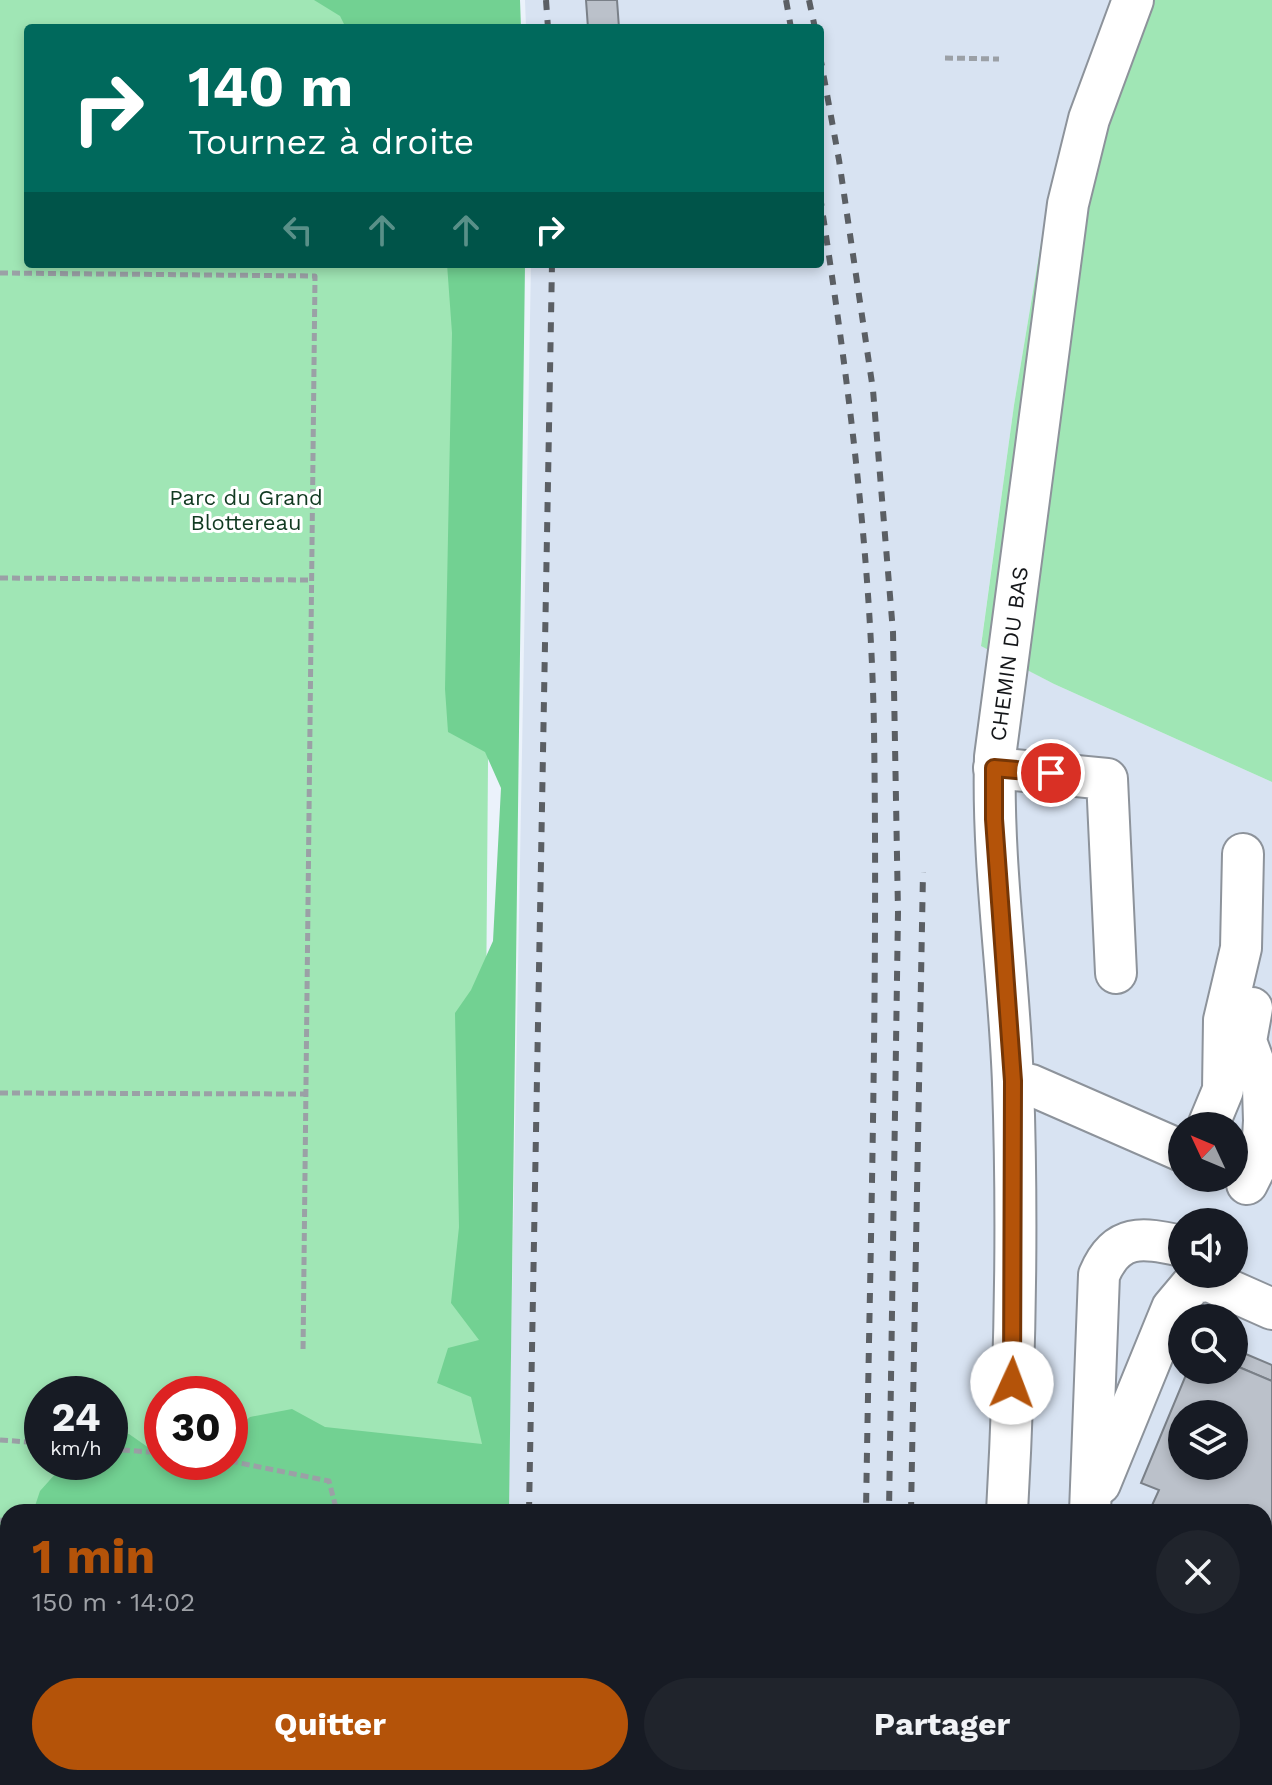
<!DOCTYPE html>
<html lang="fr">
<meta charset="utf-8">
<style>
:root{--surface:#171b24;--page:#20242c;--text:#f1f3f6;--muted:#9ea1a6;--accent:#b45309}
body{margin:0;font-family:"Work Sans",sans-serif;background:var(--page);color:var(--text);height:100vh;display:flex;flex-direction:column;font-size:30px;white-space:nowrap}
*{box-sizing:border-box;margin:0}
p{font-size:26px;color:var(--muted)}
.icon{flex:none;width:44px;height:44px;fill:none;stroke:currentColor;stroke-width:2;stroke-linecap:round;stroke-linejoin:round}
.map{position:relative;flex:1;overflow:hidden}
.details{position:absolute;left:0px;top:1504px;width:1272px;height:282px;display:flex;flex-direction:column;background:var(--surface);border-radius:24px 24px 0 0;box-shadow:0 4px 12px #0003}
.details>*{flex:none}
.top-card{position:absolute;left:24px;top:24px;width:800px;height:244px;border-radius:8px;box-shadow:0 4px 12px #0003;background:#00695c;color:#fff;overflow:hidden}
.needle{width:52px;rotate:314deg}
.fabs{position:absolute;left:1168px;top:1112px;display:grid;gap:16px}
.fabs a{display:grid;place-items:center;width:80px;height:80px;border-radius:50%;background:var(--surface);box-shadow:0 4px 12px #0003;font-size:40px}
.speed{position:absolute;left:24px;top:1376px;display:flex;gap:16px;font-size:40px;font-weight:700;text-align:center}
.speed>*{display:grid;place-content:center;width:104px;height:104px;border-radius:50%;background:var(--surface);box-shadow:0 4px 12px #0003;line-height:1}
.speed small{font-size:20px;font-weight:400}
.speed .limit{border:12px solid #d22;background:#fff;color:#111}
.pin{position:absolute;display:grid;place-items:center;width:68px;height:68px;color:#fff;margin:-34px;border:4px solid #fff;border-radius:50%;box-shadow:0 2px 8px #0007}
.me{position:absolute;width:88px;margin:-44px;rotate:2deg;stroke-linejoin:round;filter:drop-shadow(0 0 6px #0008)}
.turn{display:flex;align-items:center;gap:28px;height:168px;padding:0 32px;font-size:36px}
.turn .icon{width:104px;height:104px;stroke-width:2.5}
.turn b{display:block;font-size:56px;line-height:68px}
.lanes{display:flex;align-items:center;height:76px;padding:0 32px;background:#0003;justify-content:center;gap:40px;direction:ltr}
.lanes .off{opacity:.35}
.round{display:grid;place-items:center;flex:none;width:84px;height:84px;border-radius:42px;background:var(--page)}
.headline{display:flex;align-items:center;justify-content:space-between;height:136px;padding:0 32px}
h1{font-size:48px;font-weight:700;line-height:60px;color:var(--accent)}
.cta{display:flex;gap:16px;margin-top:auto;padding:16px 32px}
.cta a{flex:1;height:92px;border-radius:48px;background:var(--accent);color:#fff;font-size:32px;font-weight:700;line-height:92px;text-align:center}
.cta a+a{background:var(--page);color:var(--text)}
.map>svg:first-child{display:block}
</style>
<div class="map">
<svg width="1272" height="1785" viewBox="0 0 1272 1785">
<rect width="100%" height="100%" fill="#ebf2fb"/>
<path fill="#d8e3f2" fill-rule="evenodd" d="M525,0H1114L1064,137L1045,219L1014,405L981,645L1054,684L1272,782V1785H505V1778H1264V1512H508L531,264H820V28H526ZM1182,1126H1234V1178H1182ZM1182,1222H1234V1274H1182ZM1182,1318H1234V1370H1182ZM1182,1414H1234V1466H1182Z"/>
<g fill="#a0e6b5" fill-rule="evenodd">
<path d="M0,0H493V28H28V264H492L482,1512H8V1778H482V1785H0ZM42,1394H110V1462H42ZM162,1394H230V1462H162Z"/>
<path d="M1114,0H1272V782L1054,684L981,646L1014,405L1045,219L1064,137Z"/>
</g>
<g fill="#72d192">
<path d="M314,0H520L521,28H346L340,16Z"/>
<path d="M447,264H525L509,1512H33L40,1491L66,1462H110V1437L129,1434L162,1457V1462H230V1433L250,1417L292,1409L325,1427L482,1444L471,1397L437,1383L448,1348L479,1340L451,1303L459,1227L455,1013L471,990L493,941L501,788L485,752L448,732L445,689L452,333Z"/>
<path d="M8,1566V1653L0,1655V1585Z"/>
<path d="M94,1778H502L501,1785H91Z"/>
</g>
<g fill="#bbc1ca" stroke="#7a8088" stroke-width="2" fill-rule="evenodd">
<path d="M586,0H617L619,28H588Z"/>
<path d="M1234,1349L1272,1365V1381L1234,1365Z"/>
<path d="M1234,1365L1272,1381V1719L1264,1715V1670L1269,1658L1264,1656V1512H1149L1159,1490L1141,1483L1188,1370H1234ZM1182,1414H1234V1466H1182Z"/>
</g>
<g fill="none" stroke-linecap="round" stroke-linejoin="round">
<g stroke="#8d939b" stroke-width="44">
<g id="minor">
<path d="M994,768L1107,779L1116,973"/>
<path d="M1013,1081L1031,1085L1182,1151"/>
<path d="M1208,1126L1223,1090L1224,1020L1241,948L1243,854"/>
<path d="M1247,1184L1262,1154L1264,1121L1263,1088L1246,1041L1252,1008"/>
<path d="M1100,1484L1172,1308L1193,1283L1209,1281L1272,1309"/>
<path id="s1" d="M1007,1512C1015,1369 1018,1225 1013,1083C1009,974 992,866 995,757L1068,204L1089,119L1133,0"/>
<path d="M1090,1512L1099,1275C1117,1232 1143,1238 1182,1246"/>
<path d="M1154,1778L1158,1785"/>
<path d="M988,1785V1778"/>
</g>
</g>
<g stroke="#9ba0a6" stroke-width="5" stroke-dasharray="8 4" stroke-linecap="butt">
<path d="M945,58L999,59"/>
<path d="M0,273L315,276L303,1353"/>
<path d="M0,578L311,580"/>
<path d="M0,1093L306,1094"/>
<path d="M0,1440L42,1443"/>
<path d="M110,1449L162,1453"/>
<path d="M230,1461L329,1481L337,1512"/>
<path d="M0,1520L8,1522"/>
<path d="M373,1778V1785"/>
</g>
<use href="#minor" stroke="#fff" stroke-width="40"/>
<g stroke="#5b5f64" stroke-width="6" stroke-dasharray="10 10" stroke-linecap="butt">
<path d="M546,0L548,28"/>
<path d="M786,0L791,28"/>
<path d="M809,0L815,28"/>
<path d="M820,56L839,160L873,390L893,632L898,912L889,1512"/>
<path d="M820,196C847,372 871,552 874,730C878,990 870,1252 866,1512"/>
<path d="M529,1512L552,264"/>
<path d="M911,1512L923,872"/>
<path d="M523,1785L524,1778"/>
<path d="M861,1785V1778"/>
<path d="M885,1785V1778"/>
<path d="M908,1785V1778"/>
</g>
</g>
<g fill="none" stroke-linecap="round" stroke-linejoin="round">
<g stroke="#753606" stroke-width="20">
<path id="route" d="M1012,1383L1013,1081L994,819V768L1051,773"/>
</g>
<use href="#route" stroke="#b45309" stroke-width="14"/>
</g>
<g text-anchor="middle" dominant-baseline="central" stroke-width="6" stroke-linejoin="round" paint-order="stroke">
<g font-size="22" fill="#113a21" stroke="#fff">
<text x="246" y="497">Parc du Grand<tspan x="246" dy="25">Blottereau</tspan></text>
</g>
<g font-size="22" fill="#141619" stroke="#fff">
<text stroke="none"><textPath href="#s1" startOffset="860">CHEMIN DU BAS</textPath></text>
</g>
</g>
</svg>
<div class="fabs">
<a><svg class="needle" viewBox="-14 -14 28 28"><path d="M0-13l5 13h-10z" fill="#e53935"/><path d="M0 13l5-13h-10z" fill="#9ea1a6"/></svg></a>
<a><svg class="icon" aria-label="sound" viewBox="0 0 24 24"><path d="M4 9h4l5-4v14l-5-4H4zM17 9q2 3 0 6"/></svg></a>
<a><svg class="icon" aria-label="search" viewBox="0 0 24 24"><circle cx="10" cy="10" r="6"/><path d="M15 15l6 6"/></svg></a>
<a><svg class="icon" aria-label="layers" viewBox="0 0 24 24"><path d="M12 4l9 5-9 5-9-5zM3 14l9 5 9-5"/></svg></a>
</div>
<div class="speed"><div>24<small>km/h</small></div><div class="limit">30</div></div>
<div class="pin" style="left:1051px;top:773px;background:#d93025"><svg class="icon" aria-label="arrive" viewBox="0 0 24 24"><path d="M6 21V4h12l-3 4 3 4H6"/></svg></div>
<svg class="me" style="left:1012px;top:1383px" viewBox="-20 -20 40 40"><circle r="19" fill="#fff"/><path d="M0-13L10 11 0 6-10 11z" fill="#b45309"/></svg>
<div class="top-card">
<div class="turn"><svg class="icon" aria-label="right" viewBox="0 0 24 24"><path d="M7 20v-9h11M14 6l5 5-5 5"/></svg><div><b>140 m</b>Tournez à droite</div></div>
<div class="lanes"><svg class="icon off" aria-label="left" viewBox="0 0 24 24"><path d="M17 20v-9H6M10 6l-5 5 5 5"/></svg><svg class="icon off" aria-label="ahead" viewBox="0 0 24 24"><path d="M12 20V5M6 11l6-6 6 6"/></svg><svg class="icon off" aria-label="ahead" viewBox="0 0 24 24"><path d="M12 20V5M6 11l6-6 6 6"/></svg><svg class="icon" aria-label="right" viewBox="0 0 24 24"><path d="M7 20v-9h11M14 6l5 5-5 5"/></svg></div>
</div>
<section class="details">
<div class="headline"><div><h1>1 min</h1><p>150 m · 14:02</p></div><a class="round"><svg class="icon" aria-label="close" viewBox="0 0 24 24"><path d="M6 6l12 12M18 6L6 18"/></svg></a></div>
<div class="cta"><a>Quitter</a><a>Partager</a></div>
</section>
</div>
